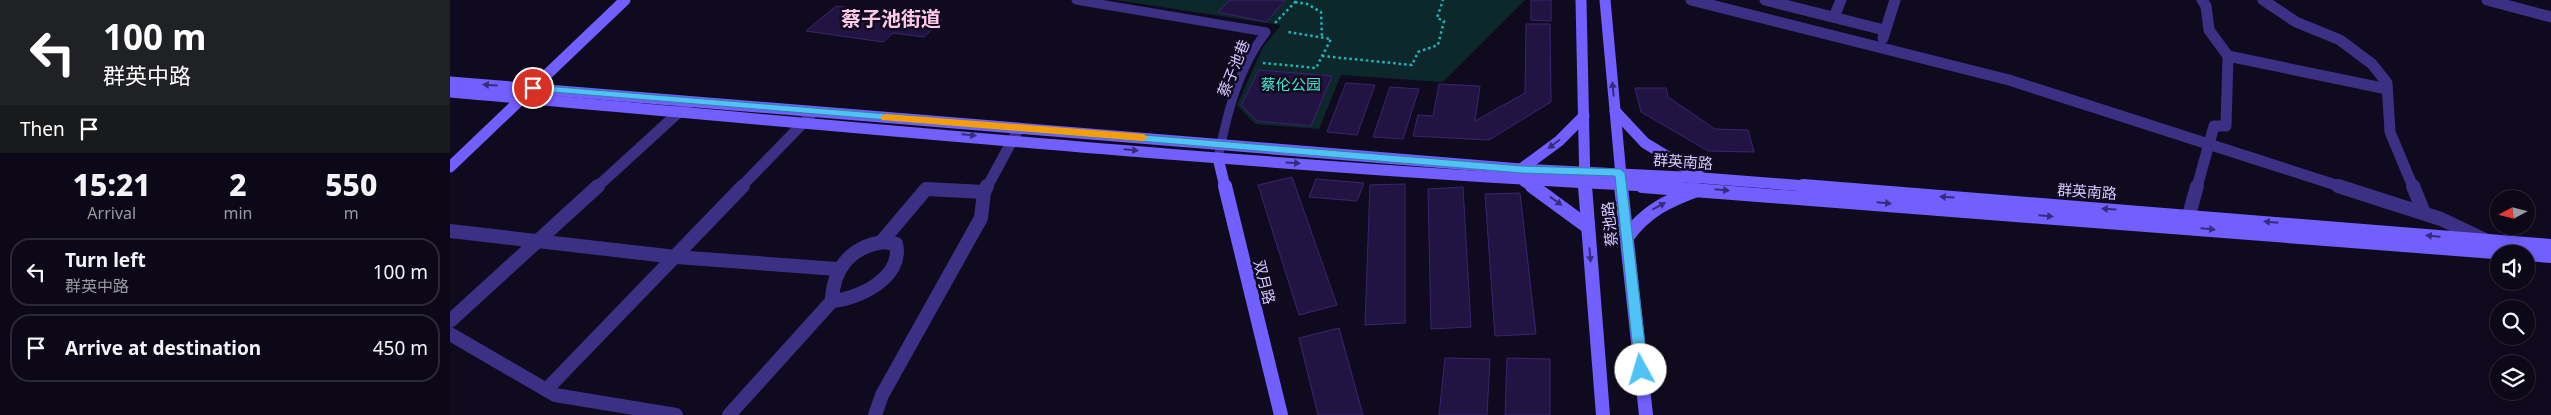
<!DOCTYPE html>
<meta charset="utf-8">
<style>
:root{--surface:#0c0817;--page:#1a1624;--text:#f1f3f6;--muted:#9a9aa1;--line:#2c2936}
body{margin:0;font-family:"Noto Sans","Noto Sans SC",sans-serif;background:var(--page);color:var(--text);height:100vh;display:flex;flex-direction:column;font-size:19px;white-space:nowrap}
*{box-sizing:border-box;margin:0}
p{font-size:16px;color:var(--muted)}
.icon{flex:none;width:28px;height:28px;fill:none;stroke:currentColor;stroke-width:2;stroke-linecap:round;stroke-linejoin:round}
.map{position:relative;flex:1;overflow:hidden}
.side{display:flex;flex-direction:column;background:var(--surface);width:450px}
.side>*{flex:none}
.top-card{background:#202124;color:#fff;overflow:hidden}
.needle{width:32px;rotate:263deg}
.buttons{position:absolute;left:2040px;top:190px;display:grid;gap:10px}
.buttons a{display:grid;place-items:center;width:45px;height:45px;border-radius:50%;background:var(--surface);box-shadow:0 2px 8px #0003,0 0 0 1px var(--line);font-size:25px}
.pin{position:absolute;display:grid;place-items:center;width:42px;height:42px;color:#fff;margin:-21px;border:2px solid #fff;border-radius:50%;box-shadow:0 1px 5px #0007}
.me{position:absolute;width:55px;margin:-28px;rotate:354deg;stroke-linejoin:round;filter:drop-shadow(0 0 4px #0008)}
.turn{display:flex;align-items:center;gap:18px;height:105px;padding:0 20px;font-size:22px}
.turn .icon{width:65px;height:65px;stroke-width:2.5}
.turn b{display:block;font-size:35px;line-height:42px}
.then{display:flex;align-items:center;height:48px;padding:0 20px;background:#0003;gap:10px;font-size:19px}
.eta{display:flex;justify-content:space-evenly;align-items:center;height:85px;text-align:center}
.eta b{font-size:30px;font-weight:800;line-height:35px}
ul{padding:0;list-style:none}
li{display:flex;align-items:center;gap:15px;height:68px;margin:0 10px 8px;padding:0 10px;border:2px solid var(--line);border-radius:20px}
li div{flex:1}
li b{display:block;font-size:19px}
li em{font-style:normal}
main{display:flex;flex:1;min-height:0}
.map>svg:first-child{display:block}
</style>
<main>
<section class="side">
<div class="top-card">
<div class="turn"><svg class="icon" aria-label="left" viewBox="0 0 24 24"><path d="M17 20v-9H6M10 6l-5 5 5 5"/></svg><div><b>100 m</b>群英中路</div></div>
<div class="then">Then<svg class="icon" aria-label="arrive" viewBox="0 0 24 24"><path d="M6 21V4h12l-3 4 3 4H6"/></svg></div>
</div>
<div class="eta">
<div><b>15:21</b><p>Arrival</p></div>
<div><b>2</b><p>min</p></div>
<div><b>550</b><p>m</p></div>
</div>
<ul>
<li><svg class="icon" aria-label="left" viewBox="0 0 24 24"><path d="M17 20v-9H6M10 6l-5 5 5 5"/></svg><div><b>Turn left</b><p>群英中路</p></div><em>100 m</em></li>
<li><svg class="icon" aria-label="arrive" viewBox="0 0 24 24"><path d="M6 21V4h12l-3 4 3 4H6"/></svg><div><b>Arrive at destination</b></div><em>450 m</em></li>
</ul>
</section>
<div class="map">
<svg width="2101" height="415" viewBox="0 0 2101 415">
<rect width="100%" height="100%" fill="#100a1f"/>
<path fill="#0c282a" d="M666,0H1075L993,82L891,75L869,129L805,124L787,105L813,47L831,25Z"/>
<g fill="#221442" stroke="#3a2470">
<path d="M780,0H830L835,1L816,22L768,12Z"/>
<path d="M1081,0H1101V21L1081,20Z"/>
<path d="M386,6L492,20L474,37L443,33L433,42L356,31Z"/>
<path d="M1076,24H1100L1101,102L1039,140L963,136L968,115L983,116L989,84L1030,86L1025,121L1075,93Z"/>
<path d="M809,70L882,76L861,126L807,121L791,105Z"/>
<path d="M896,83L925,85L907,135L877,132Z"/>
<path d="M940,87L969,89L953,139L923,137Z"/>
<path d="M1185,88H1216L1218,97L1265,129L1298,130L1304,152L1258,151L1191,112Z"/>
<path d="M842,177L887,305L849,315L808,185Z"/>
<path d="M866,179L914,183L907,201L859,197Z"/>
<path d="M955,184V323L915,325L920,185Z"/>
<path d="M1013,187L1021,327L981,329L978,189Z"/>
<path d="M1070,193L1086,334L1045,336L1035,194Z"/>
<path d="M889,328L913,415H868L849,338Z"/>
<path d="M995,358L1040,359L1037,415H989Z"/>
<path d="M1057,358L1100,359V415H1055Z"/>
</g>
<g fill="none" stroke-linecap="round" stroke-linejoin="round">
<g stroke="#21b5bb" stroke-width="2.5" stroke-dasharray="2.5 3" stroke-linecap="butt">
<path d="M845,2L857,4L871,12L872,37"/>
<path d="M825,23L847,0"/>
<path d="M872,56L962,65L968,52L988,45L994,21L987,18L993,0"/>
<path d="M813,63L866,68L881,39L838,32"/>
</g>
<path stroke="#3b3083" stroke-width="9" d="M626,0L816,32C788,68 777,114 768,158"/>
<g stroke="#3b3083" stroke-width="11">
<path d="M1241,0L1559,80L1892,187"/>
<path d="M1315,0L1434,30"/>
<path d="M1813,0L1846,22L1890,40L1922,64L1937,83L1940,132L1963,187"/>
<path d="M2037,0L2101,17"/>
<path d="M1384,17L1391,0"/>
<path d="M1433,38L1445,0"/>
<path d="M1778,56L1937,89"/>
<path d="M147,187L240,102"/>
<path d="M291,187L360,116"/>
<path d="M537,187L569,128"/>
<path d="M1747,187L1764,126H1776L1778,56L1759,30L1756,6L1752,0"/>
</g>
<g stroke="#3b3083" stroke-width="14">
<path d="M1888,186L1991,219L2033,239"/>
<path d="M1963,186L1974,213"/>
<path d="M1739,215L1747,186"/>
<path d="M0,231L226,257L387,269"/>
<path d="M433,240L476,189L534,192"/>
<path d="M433,242L446,244C454,277 409,299 382,301C383,268 401,247 433,242Z"/>
<path d="M0,321L148,186"/>
<path d="M0,334L105,395L226,415"/>
<path d="M96,390L293,186"/>
<path d="M279,415L382,301"/>
<path d="M425,415L432,395L531,218L534,192L537,186"/>
</g>
<g stroke="#725fff" stroke-width="11">
<path d="M1131,0L1135,187"/>
<path d="M1155,0L1172,187"/>
<path d="M0,82L1071,169L1253,178L1368,187"/>
<path d="M0,92C405,127 811,167 1217,187"/>
<path d="M1165,111L1195,143L1251,177"/>
<path d="M768,158L775,187"/>
<path d="M0,167L175,0"/>
<path d="M1071,169L1109,141L1134,116"/>
<path d="M1075,182L1084,187"/>
</g>
<g stroke="#725fff" stroke-width="14">
<path d="M775,186L831,415"/>
<path d="M1082,186L1138,227"/>
<path d="M1135,186L1153,415"/>
<path d="M1171,186L1196,415"/>
<path d="M1192,186L2070,254"/>
<path d="M1353,186L2101,246"/>
<path d="M1177,237C1196,211 1217,201 1247,190"/>
<path d="M2076,254L2101,256"/>
</g>
</g>
<defs><path id="oneway-solid" d="M-6-.8H1V-3.2L6.5 0L1 3.2V.8H-6Z" transform="scale(1.25)"/></defs>
<g fill="#372c79">
<use href="#oneway-solid" transform="translate(40 85) rotate(-176)"/>
<use href="#oneway-solid" transform="translate(1163 89) rotate(-95)"/>
<use href="#oneway-solid" transform="translate(519 135) rotate(5)"/>
<use href="#oneway-solid" transform="translate(1104 144) rotate(143)"/>
<use href="#oneway-solid" transform="translate(681 150) rotate(5)"/>
<use href="#oneway-solid" transform="translate(843 163) rotate(4)"/>
<use href="#oneway-solid" transform="translate(1272 190) rotate(5)"/>
<use href="#oneway-solid" transform="translate(1497 197) rotate(-176)"/>
<use href="#oneway-solid" transform="translate(1106 201) rotate(36)"/>
<use href="#oneway-solid" transform="translate(1434 203) rotate(5)"/>
<use href="#oneway-solid" transform="translate(1209 206) rotate(-28)"/>
<use href="#oneway-solid" transform="translate(1659 209) rotate(-176)"/>
<use href="#oneway-solid" transform="translate(1596 216) rotate(5)"/>
<use href="#oneway-solid" transform="translate(1821 222) rotate(-175)"/>
<use href="#oneway-solid" transform="translate(1758 229) rotate(5)"/>
<use href="#oneway-solid" transform="translate(1983 236) rotate(-175)"/>
<use href="#oneway-solid" transform="translate(1140 255) rotate(85)"/>
</g>
<path fill="#4fc3f7" stroke="#337fa1" d="M83,85L1072,166L1170,169L1175,173L1198,370L1191,375L1185,370L1165,176L1072,173L79,90V86Z"/>
<path fill="#f59e0b" d="M436,114L693,134L698,137L693,141L432,120L430,117Z"/>
<g text-anchor="middle" dominant-baseline="central" stroke-width="5" stroke-linejoin="round" paint-order="stroke">
<g font-size="15" fill="#d4c8ff" stroke="#100a1f">
<text transform="translate(783 68) rotate(-68)">蔡子池巷</text>
<text transform="translate(1233 161) rotate(4)">群英南路</text>
<text transform="translate(1637 191) rotate(4)">群英南路</text>
<text transform="translate(1159 224) rotate(-96)">蔡池路</text>
<text transform="translate(815 282) rotate(76)">双月路</text>
</g>
<g font-size="15" fill="#48ebd2" stroke="#100a1f">
<text x="841" y="84">蔡伦公园</text>
</g>
<g font-size="20" font-weight="bold" fill="#ffcae7" stroke="#100a1f">
<text x="441" y="18">蔡子池街道</text>
</g>
</g>
</svg>
<div class="buttons">
<a><svg class="needle" viewBox="-14 -14 28 28"><path d="M0-13l5 13h-10z" fill="#e53935"/><path d="M0 13l5-13h-10z" fill="#9a9aa1"/></svg></a>
<a><svg class="icon" aria-label="sound" viewBox="0 0 24 24"><path d="M4 9h4l5-4v14l-5-4H4zM17 9q2 3 0 6"/></svg></a>
<a><svg class="icon" aria-label="search" viewBox="0 0 24 24"><circle cx="10" cy="10" r="6"/><path d="M15 15l6 6"/></svg></a>
<a><svg class="icon" aria-label="layers" viewBox="0 0 24 24"><path d="M12 4l9 5-9 5-9-5zM3 14l9 5 9-5"/></svg></a>
</div>
<div class="pin" style="left:83px;top:88px;background:#d93025"><svg class="icon" aria-label="arrive" viewBox="0 0 24 24"><path d="M6 21V4h12l-3 4 3 4H6"/></svg></div>
<svg class="me" style="left:1191px;top:370px" viewBox="-20 -20 40 40"><circle r="19" fill="#fff"/><path d="M0-13L10 11 0 6-10 11z" fill="#4fc3f7"/></svg>
</div>
</main>
